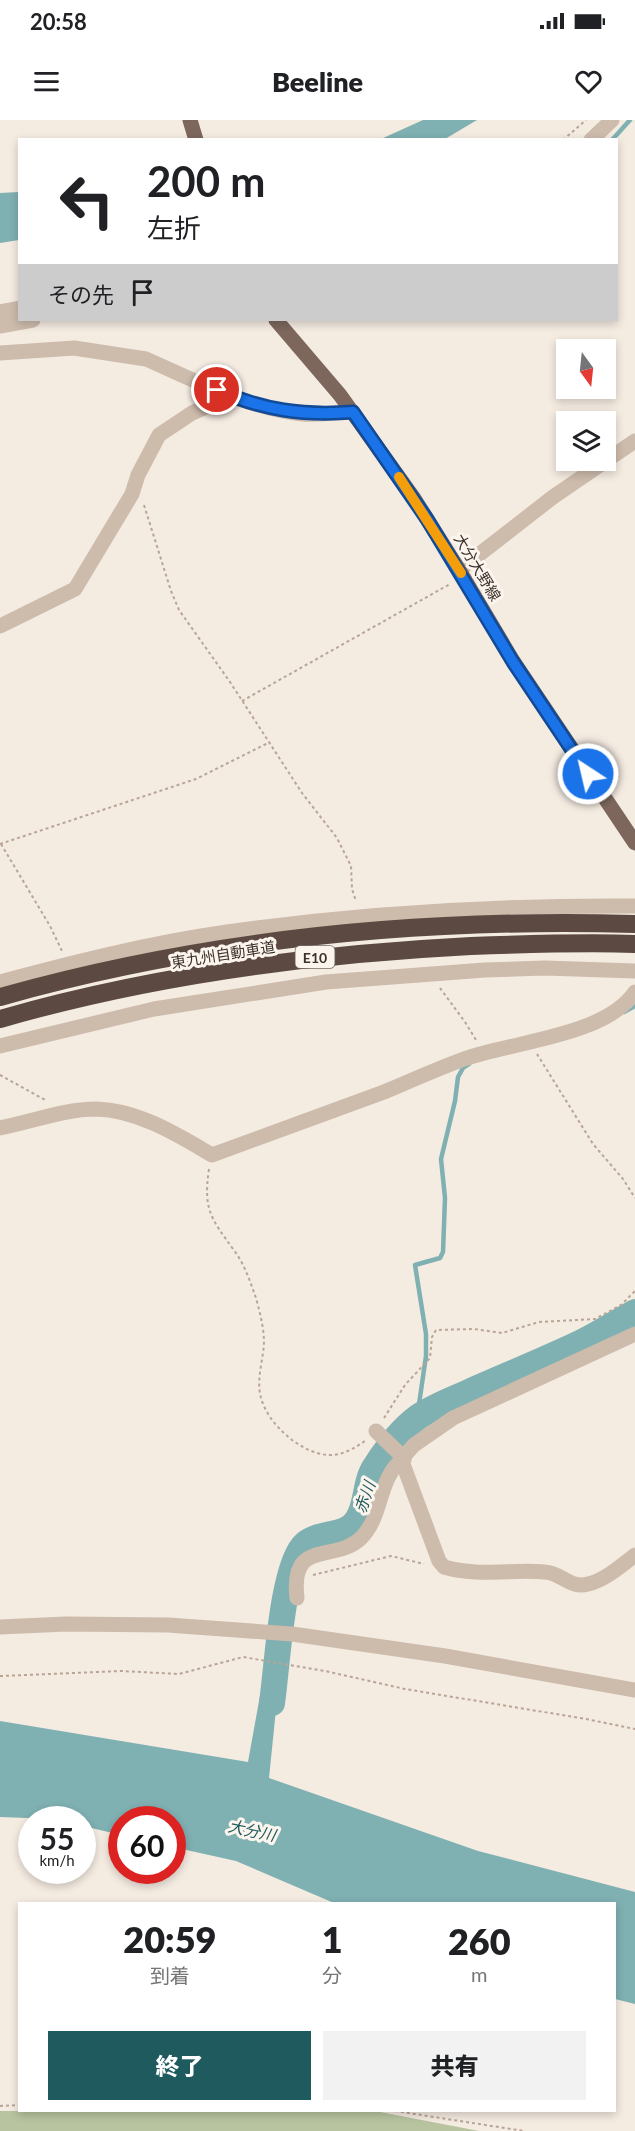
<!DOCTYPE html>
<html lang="ja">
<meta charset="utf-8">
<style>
:root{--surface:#fff;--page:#f2f2f2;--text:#202124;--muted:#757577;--accent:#1f5a5e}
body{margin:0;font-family:Lato,"Noto Sans JP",sans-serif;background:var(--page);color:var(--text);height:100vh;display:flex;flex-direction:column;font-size:22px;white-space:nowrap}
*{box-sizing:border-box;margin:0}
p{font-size:20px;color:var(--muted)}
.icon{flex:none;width:33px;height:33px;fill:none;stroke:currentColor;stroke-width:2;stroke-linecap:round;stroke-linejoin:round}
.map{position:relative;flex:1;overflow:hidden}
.drawer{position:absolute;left:18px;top:1782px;width:598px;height:210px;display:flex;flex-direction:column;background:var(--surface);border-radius:0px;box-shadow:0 3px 9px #0003}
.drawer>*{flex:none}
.top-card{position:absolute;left:18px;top:18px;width:600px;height:183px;border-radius:0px;box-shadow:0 3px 9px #0003;background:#fff;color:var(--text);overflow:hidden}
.needle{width:39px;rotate:165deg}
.buttons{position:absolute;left:556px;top:219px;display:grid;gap:12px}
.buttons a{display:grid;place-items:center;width:60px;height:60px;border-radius:0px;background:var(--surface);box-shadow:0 3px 9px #0003;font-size:30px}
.speed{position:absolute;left:18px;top:1686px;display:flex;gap:12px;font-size:30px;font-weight:700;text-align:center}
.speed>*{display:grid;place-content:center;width:78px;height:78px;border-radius:50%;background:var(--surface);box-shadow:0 3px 9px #0003;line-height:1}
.speed small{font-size:15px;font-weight:400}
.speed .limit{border:9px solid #d22;background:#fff;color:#111}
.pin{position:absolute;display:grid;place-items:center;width:51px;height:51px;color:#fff;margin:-26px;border:3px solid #fff;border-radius:50%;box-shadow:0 2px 6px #0007}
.me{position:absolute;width:66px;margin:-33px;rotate:325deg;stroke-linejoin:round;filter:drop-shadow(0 0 4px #0008)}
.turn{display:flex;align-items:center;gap:21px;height:126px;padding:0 30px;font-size:27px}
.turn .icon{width:78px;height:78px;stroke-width:2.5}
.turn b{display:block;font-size:42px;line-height:51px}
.then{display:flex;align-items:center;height:57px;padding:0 30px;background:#0003;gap:12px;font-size:22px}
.eta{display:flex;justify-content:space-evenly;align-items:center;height:102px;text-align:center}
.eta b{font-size:36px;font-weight:800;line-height:42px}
.primary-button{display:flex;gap:12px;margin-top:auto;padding:12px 30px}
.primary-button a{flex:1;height:69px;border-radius:0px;background:var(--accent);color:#fff;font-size:24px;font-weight:800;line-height:69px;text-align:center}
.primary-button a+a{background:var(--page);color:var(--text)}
.status{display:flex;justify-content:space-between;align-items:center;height:42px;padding:0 30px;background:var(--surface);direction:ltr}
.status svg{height:16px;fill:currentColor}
header{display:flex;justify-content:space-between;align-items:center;height:78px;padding:0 30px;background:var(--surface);font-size:27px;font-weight:800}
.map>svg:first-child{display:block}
</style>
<div class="status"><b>20:58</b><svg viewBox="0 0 49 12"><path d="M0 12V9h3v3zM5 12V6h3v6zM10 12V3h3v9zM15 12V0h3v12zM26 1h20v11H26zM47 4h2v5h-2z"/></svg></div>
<header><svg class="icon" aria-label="menu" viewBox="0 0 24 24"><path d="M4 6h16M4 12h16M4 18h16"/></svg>Beeline<svg class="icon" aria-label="heart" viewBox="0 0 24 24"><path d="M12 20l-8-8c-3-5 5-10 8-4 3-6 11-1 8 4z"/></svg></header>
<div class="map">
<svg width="635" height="2011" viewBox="0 0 635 2011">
<rect width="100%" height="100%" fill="#f4ebe1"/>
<path fill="#b8c4a0" d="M0,1991H375L479,2011H0Z"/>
<g fill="#7fb0b2">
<path d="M423,0H477L445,19H381Z"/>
<path d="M19,72V120L0,123V73Z"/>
<path d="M265,1548L280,1550L269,1658L478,1731L635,1772V1884L615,1879V1784L334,1783L236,1741L173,1727L172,1700H122L121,1715L83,1706L82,1700L0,1697V1601L248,1642Z"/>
</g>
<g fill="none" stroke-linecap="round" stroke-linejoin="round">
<g stroke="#7fb0b2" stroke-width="4.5">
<path d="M612,20L630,0"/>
<path d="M624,892L635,886"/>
<path d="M417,1298L426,1236V1214L415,1145L440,1138L443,1132L445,1078L441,1039L455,981L458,957L463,948L469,944"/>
</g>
<path stroke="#7fb0b2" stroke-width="26" d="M272,1583C277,1550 282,1444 305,1424C320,1411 346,1418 357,1400C368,1384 364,1361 376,1345C387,1328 402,1309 418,1297C434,1286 454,1279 471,1271C507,1255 544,1240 580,1223C599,1214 617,1202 635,1192"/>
<g stroke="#b9a596" stroke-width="2" stroke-dasharray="3 3" stroke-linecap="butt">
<path d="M563,20L586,0"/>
<path d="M144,385L171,471L179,490L230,562L302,673L337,718L351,746L352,769L356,781"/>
<path d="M242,581L450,464"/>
<path d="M0,724L196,659L268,623"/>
<path d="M1,724L50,806L62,831"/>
<path d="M440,868L465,902L476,920"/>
<path d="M537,934L593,1024L623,1059L635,1078"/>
<path d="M0,955L47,981"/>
<path d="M209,1049C203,1090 211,1098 233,1129C244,1143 250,1161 256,1178C260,1193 264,1208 264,1223C263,1241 256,1260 261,1278C268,1304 300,1333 328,1335C341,1336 355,1328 365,1321"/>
<path d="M384,1298L405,1265L430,1238L432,1217L436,1210L474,1209L502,1213L539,1202L595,1199L621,1185L635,1171"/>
<path d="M313,1455L391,1436L424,1444"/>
<path d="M0,1556L121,1551L179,1554L243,1537L325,1551L405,1569L586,1599L635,1609"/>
<path d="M0,1986L20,1985"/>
<path d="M389,1990L524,2011"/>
</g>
<g stroke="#cdbbac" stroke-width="15">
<path d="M591,20L612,0"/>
<path d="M0,192L20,188"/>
<path d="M0,206L33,200"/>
<path d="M0,233L74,228L146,239C196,261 247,288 302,294C319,295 336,293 353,292"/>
<path d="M459,450L553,377L635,321"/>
<path d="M0,506L75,469L132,374L138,355L159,315L192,293L231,276"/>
<path d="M0,862C75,842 150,823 227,812C361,793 499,785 635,786"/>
<path d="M0,926L154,889L326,862L485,850L545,848L635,851"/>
<path d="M0,1008C31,1002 64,989 96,989C138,990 178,1015 212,1035C269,1014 327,993 384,972C410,961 437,949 464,939C511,922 606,916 635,872"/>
<path d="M635,1214L453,1298L414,1325L405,1335L403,1344L439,1441L444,1447C478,1457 511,1449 545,1452C562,1453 570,1469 588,1464C605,1460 621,1446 635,1435"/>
<path d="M297,1478C290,1417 334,1444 361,1418C384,1395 377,1358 404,1338L376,1311"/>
<path d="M0,1507L66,1504L168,1505L292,1514L445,1536L635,1570"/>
</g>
<g stroke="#7d675c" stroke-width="15">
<path d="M190,0L196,20"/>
<path d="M276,200L340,275L413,377L459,450L513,541L635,723"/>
</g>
<g stroke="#5c4a42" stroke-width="18">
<path d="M0,877C206,819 422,798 635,804"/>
<path d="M0,899C153,855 313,834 471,826C526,824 581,822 635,824"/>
</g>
</g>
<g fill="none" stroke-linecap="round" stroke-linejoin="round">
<g stroke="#114b97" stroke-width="15">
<path id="route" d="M217,270C263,290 303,296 353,292L427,399L513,542L588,654"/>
</g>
<use href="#route" stroke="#1a73e8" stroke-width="10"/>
<path stroke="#f59e0b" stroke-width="10" d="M399,357L461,453"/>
</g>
<g text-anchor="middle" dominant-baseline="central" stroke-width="6" stroke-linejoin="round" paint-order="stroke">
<rect fill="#fbf5ee" stroke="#756b66" stroke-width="1.5" x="295.5" y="826" width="39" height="22" rx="4.5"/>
<g font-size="14" font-weight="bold" fill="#3b302b">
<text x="315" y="837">E10</text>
</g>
<g font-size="15" fill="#3b302b" stroke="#fbf5ee">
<text transform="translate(478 447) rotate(59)">大分大野線</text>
<text transform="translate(223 834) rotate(-9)">東九州自動車道</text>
</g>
<g font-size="16" font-style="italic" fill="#1f5a5e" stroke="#fbf5ee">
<text transform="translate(364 1377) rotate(-71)">赤川</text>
<text transform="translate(252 1710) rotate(12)">大分川</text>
</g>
</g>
</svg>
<div class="buttons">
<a><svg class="needle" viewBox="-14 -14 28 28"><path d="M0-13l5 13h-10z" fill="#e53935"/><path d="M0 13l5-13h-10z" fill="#757577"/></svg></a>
<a><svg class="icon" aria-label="layers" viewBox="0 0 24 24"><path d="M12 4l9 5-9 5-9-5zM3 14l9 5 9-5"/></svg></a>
</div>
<div class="speed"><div>55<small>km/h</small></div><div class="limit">60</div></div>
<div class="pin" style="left:217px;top:270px;background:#d93025"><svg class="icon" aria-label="arrive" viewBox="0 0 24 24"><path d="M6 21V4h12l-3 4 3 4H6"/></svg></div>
<svg class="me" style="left:588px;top:654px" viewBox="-20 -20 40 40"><circle r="17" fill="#1a73e8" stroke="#fff" stroke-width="3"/><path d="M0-11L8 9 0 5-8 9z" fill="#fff"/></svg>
<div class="top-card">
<div class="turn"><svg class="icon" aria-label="left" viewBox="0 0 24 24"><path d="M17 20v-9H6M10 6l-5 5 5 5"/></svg><div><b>200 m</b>左折</div></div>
<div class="then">その先<svg class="icon" aria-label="arrive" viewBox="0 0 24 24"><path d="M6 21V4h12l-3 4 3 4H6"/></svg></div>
</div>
<section class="drawer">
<div class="eta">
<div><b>20:59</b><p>到着</p></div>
<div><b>1</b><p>分</p></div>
<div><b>260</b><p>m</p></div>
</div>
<div class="primary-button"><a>終了</a><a>共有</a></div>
</section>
</div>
